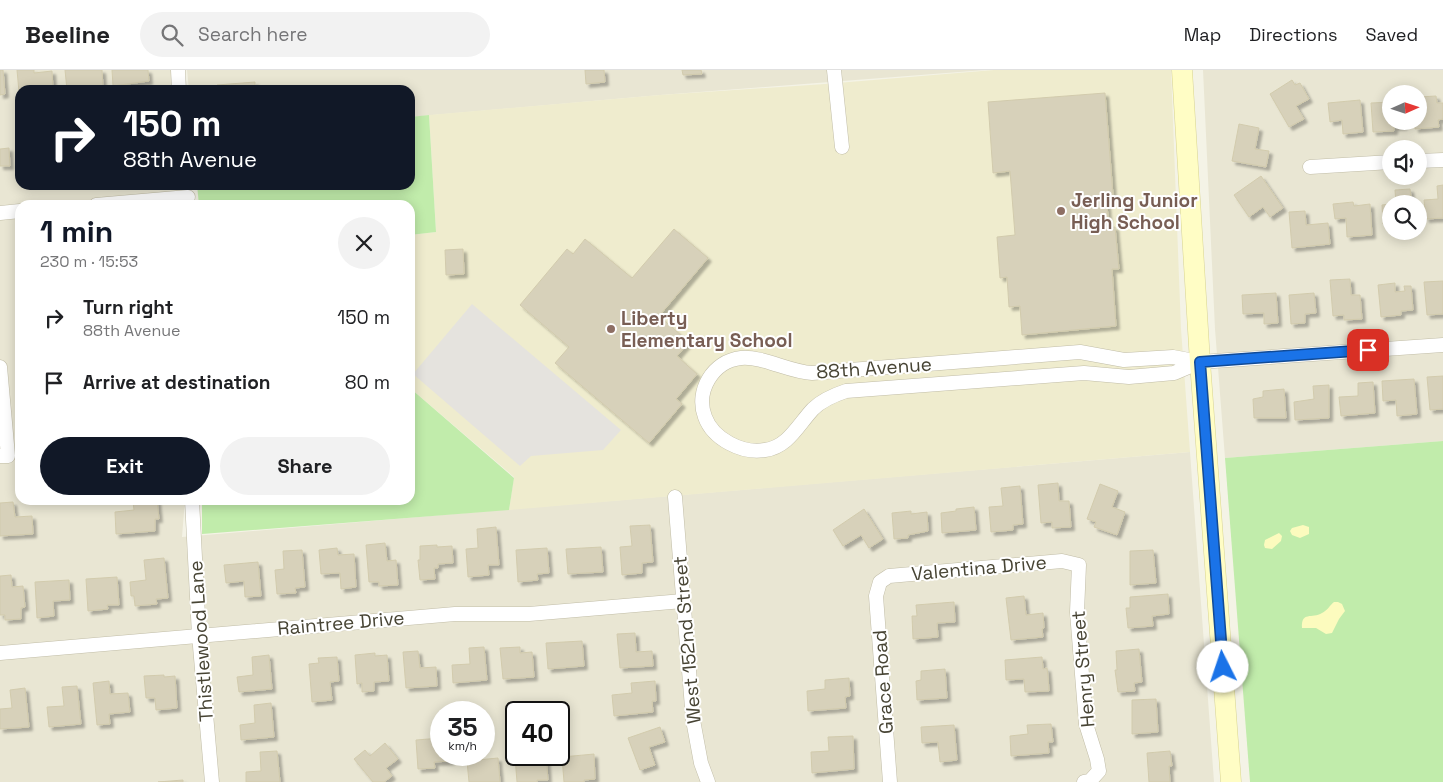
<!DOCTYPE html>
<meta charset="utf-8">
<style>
:root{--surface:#fff;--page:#f2f2f2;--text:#202124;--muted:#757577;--line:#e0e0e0;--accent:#111827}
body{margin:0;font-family:"Space Grotesk",sans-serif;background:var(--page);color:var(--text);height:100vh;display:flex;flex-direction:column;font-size:19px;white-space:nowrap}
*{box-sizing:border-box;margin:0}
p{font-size:16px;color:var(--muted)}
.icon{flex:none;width:28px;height:28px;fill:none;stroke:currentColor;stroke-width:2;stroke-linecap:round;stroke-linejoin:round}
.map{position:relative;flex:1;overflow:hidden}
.details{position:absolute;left:15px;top:130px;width:400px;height:305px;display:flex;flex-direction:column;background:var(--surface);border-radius:15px;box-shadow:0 2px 12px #0003}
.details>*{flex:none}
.guide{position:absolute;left:15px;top:15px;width:400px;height:105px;border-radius:15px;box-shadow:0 2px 12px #0003;background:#111827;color:#fff;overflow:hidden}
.needle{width:32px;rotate:87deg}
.buttons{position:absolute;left:1382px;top:15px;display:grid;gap:10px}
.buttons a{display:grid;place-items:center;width:45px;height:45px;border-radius:50%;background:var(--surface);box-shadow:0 2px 12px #0003;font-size:25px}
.speed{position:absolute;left:430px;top:631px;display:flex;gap:10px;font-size:25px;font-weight:700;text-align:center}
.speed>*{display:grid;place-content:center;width:65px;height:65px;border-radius:50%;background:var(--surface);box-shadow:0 2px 12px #0003;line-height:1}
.speed small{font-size:12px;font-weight:400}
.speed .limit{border:2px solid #111;border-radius:8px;background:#fff;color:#111}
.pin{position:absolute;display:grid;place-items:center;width:42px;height:42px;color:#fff;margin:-21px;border-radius:10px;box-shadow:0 2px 8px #0006}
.me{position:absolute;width:55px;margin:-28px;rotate:356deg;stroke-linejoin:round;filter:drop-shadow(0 0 4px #0008)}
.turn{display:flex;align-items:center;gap:18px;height:105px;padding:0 25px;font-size:22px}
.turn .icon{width:65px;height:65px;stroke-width:2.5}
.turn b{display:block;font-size:35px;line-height:42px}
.round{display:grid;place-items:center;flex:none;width:52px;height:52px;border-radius:26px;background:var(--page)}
.headline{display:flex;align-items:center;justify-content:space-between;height:85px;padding:0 25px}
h1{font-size:30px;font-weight:800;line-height:38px;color:var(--accent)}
.button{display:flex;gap:10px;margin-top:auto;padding:10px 25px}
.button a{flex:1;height:58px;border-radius:30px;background:var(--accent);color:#fff;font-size:20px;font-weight:800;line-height:58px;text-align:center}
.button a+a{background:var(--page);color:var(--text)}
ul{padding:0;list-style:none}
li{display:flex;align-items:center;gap:15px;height:65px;padding:0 25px}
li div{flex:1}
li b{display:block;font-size:19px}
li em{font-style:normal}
header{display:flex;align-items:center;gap:30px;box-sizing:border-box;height:70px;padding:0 25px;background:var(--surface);border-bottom:1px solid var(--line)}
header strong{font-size:24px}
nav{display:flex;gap:28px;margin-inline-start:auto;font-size:18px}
.search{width:350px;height:45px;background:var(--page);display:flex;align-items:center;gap:12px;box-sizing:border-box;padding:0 18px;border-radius:28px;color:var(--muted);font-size:19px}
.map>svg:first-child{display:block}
</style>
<header>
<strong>Beeline</strong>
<div class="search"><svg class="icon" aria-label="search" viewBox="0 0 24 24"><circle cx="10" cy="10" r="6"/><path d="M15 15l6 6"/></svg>Search here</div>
<nav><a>Map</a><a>Directions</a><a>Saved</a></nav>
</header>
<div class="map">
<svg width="1443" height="712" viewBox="0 0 1443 712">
<defs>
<filter id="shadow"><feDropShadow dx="3.5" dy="3.5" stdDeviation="1" flood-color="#0004"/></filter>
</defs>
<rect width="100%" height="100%" fill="#f4f3e6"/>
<g fill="#e9e6d3" fill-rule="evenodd">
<path d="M0,0H171L173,20H20V115H180L182,135H20V430H185L182,467L1190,382L1214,712H0ZM441,642H484V685H441ZM516,642H559V685H516Z"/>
<path d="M187,0H985L660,25L410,47V20H189Z"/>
<path d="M1203,0H1443V371L1225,388L1215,259ZM1391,24H1419V51H1391ZM1391,79H1419V106H1391ZM1391,134H1419V161H1391Z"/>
</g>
<path fill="#efecce" d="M994,0H1171L1181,259L1190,382L509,440L514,407L410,318V165L436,162L429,45L660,25L825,14Z"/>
<g fill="#c1ecab">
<path d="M429,45L436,162L410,165V135H199L197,115H410V47Z"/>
<path d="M410,318L514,408L509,440L202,464V430H410Z"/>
<path d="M1443,371V712H1250L1225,388Z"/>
</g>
<g fill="#fcfbbe">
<path d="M1303,455L1309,457V464L1300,468L1292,465L1290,461L1292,458Z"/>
<path d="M1279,463L1282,466L1281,471L1272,479L1265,478L1264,475L1265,470Z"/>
<path d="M1334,532H1338L1342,534L1345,541L1339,549L1332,563L1326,564L1316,558H1302C1301,541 1312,549 1322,543C1327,541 1330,535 1334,532Z"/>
</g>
<path fill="#e5e3de" d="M472,234L621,360L603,380L531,386L520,396L413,304Z"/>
<g fill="#d7d1ba" stroke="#d2cbad" filter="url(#shadow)">
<path d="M0,0H3L5,24L0,25Z"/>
<path d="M17,0H34V3L52,1L53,19L20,20L19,22Z"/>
<path d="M65,0H102L103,17L67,20Z"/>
<path d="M112,0H148L149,11L113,16Z"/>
<path d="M585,0H604L605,12L586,14Z"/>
<path d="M682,0H701L702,4L683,5Z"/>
<path d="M1292,10L1295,15L1300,13L1309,29L1296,36L1304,49L1289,57L1270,24Z"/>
<path d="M255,12V20H217V15Z"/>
<path d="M1105,23L1113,125H1106L1109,157H1115L1119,199H1112L1116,256L1022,265L1020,236L1009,237L1007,207L1000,208L997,167L1015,165L1010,101L993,103L988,32Z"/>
<path d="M1436,26L1437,33H1443V49L1438,50L1439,57L1415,59V51H1419V27Z"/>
<path d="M1360,30L1363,62L1343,64L1342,50L1330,52L1328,33Z"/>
<path d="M1391,32V51H1404V56L1394,57V61L1373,62L1371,33Z"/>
<path d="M1239,54L1259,58L1255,79L1269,81L1266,97L1232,91Z"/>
<path d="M9,78L10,96H0V79Z"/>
<path d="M1261,106L1283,138L1270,147L1263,137L1249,147L1234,125Z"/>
<path d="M1443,115V148L1426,149L1424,130L1438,129L1437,116Z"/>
<path d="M1410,119L1412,134H1396L1395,120Z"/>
<path d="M1353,132L1354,136L1370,134L1372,165L1347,167L1346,148L1335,149L1333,134Z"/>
<path d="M1391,134V153L1383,154L1382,135Z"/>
<path d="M1305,141L1306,155L1328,153L1330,174L1292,178L1289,142Z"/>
<path d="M674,159L708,188L659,246L689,272L677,286L697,304L676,329L682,334L649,373L555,293L569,277L520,235L567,179L573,184L585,169L632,208Z"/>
<path d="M463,179L464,204L446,205L445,180Z"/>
<path d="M1350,209L1351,225H1360L1362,249L1344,250V245L1333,246L1330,210Z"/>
<path d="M1443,211V244L1427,245L1424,212Z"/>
<path d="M1395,213V222L1405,221L1404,216H1411L1413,240L1401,241V245L1381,247L1378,215Z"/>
<path d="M1276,223L1278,253L1264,254V243L1243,244L1242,225Z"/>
<path d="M1314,223L1316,243L1305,244V253L1291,254L1289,225Z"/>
<path d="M1443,306V339L1430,340L1427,307Z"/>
<path d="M1414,309L1417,344L1397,346L1396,330L1383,331L1382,311Z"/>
<path d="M1373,312L1375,343L1341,346L1339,327L1358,326V313Z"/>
<path d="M1329,315V348L1295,350L1294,332L1314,329L1313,316Z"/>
<path d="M1284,319L1286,348H1254L1253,329L1263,327V321Z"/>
<path d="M1058,413L1059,431H1069L1071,457L1052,458V452L1041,453L1038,415Z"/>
<path d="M1100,414L1118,421L1112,437L1125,442L1117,465L1094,457L1096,452L1087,449Z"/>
<path d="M1020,416L1023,454L1013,455V460L991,462L989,437L1003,436L1001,418Z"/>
<path d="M157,430L159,449H155V461L116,464L115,442L134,440L133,432Z"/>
<path d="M13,432L15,447L32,446L33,464L0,466V433Z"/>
<path d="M974,437L976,460L942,463L941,443L956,441V439Z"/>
<path d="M864,439L883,469L869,478L861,465L843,476L833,460Z"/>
<path d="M911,441V444L927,442L928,461L908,465V468L894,469L892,443Z"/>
<path d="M650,455L653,492L642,493V503L622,505L620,477L632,476L630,456Z"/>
<path d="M496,457L499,495H488L489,505L468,507L466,479L478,478L477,459Z"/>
<path d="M385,473L387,491L396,490L398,515L379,516V512H369L366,475Z"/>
<path d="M437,475V477L452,476L453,493L438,494V498H434L435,509L420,510L418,490H420V476Z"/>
<path d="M601,477L603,502L568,504L566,479Z"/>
<path d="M337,478L338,485L354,484L356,517L341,519L340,503L321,504L319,480Z"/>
<path d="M547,478L549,503L537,504L538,510L518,512L516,480Z"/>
<path d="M302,480L305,517L295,518L296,523L277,524L275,500L284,499L283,481Z"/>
<path d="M1153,480L1156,513L1130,515V481Z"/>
<path d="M164,488L168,528L156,529L157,534L135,536L134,526H131L130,512L146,510L144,490Z"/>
<path d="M258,492L261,526L245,527L244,511L226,513L224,495Z"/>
<path d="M11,505L12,517L23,516L25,537L21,538V549L5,550V545H0V506Z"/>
<path d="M117,507L119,535H107L108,539L88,541L86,509Z"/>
<path d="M69,510L70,530L53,531L54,546L37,548L35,512Z"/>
<path d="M1168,524L1169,544L1152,546L1153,556L1128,558L1126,538H1130V527Z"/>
<path d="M1024,526L1026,545L1043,543L1044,558L1042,559L1043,567L1011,570L1006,528Z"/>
<path d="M954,532L955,552L937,553L938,567L913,569L912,546H917L916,535Z"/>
<path d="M635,563L636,582L652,581L653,596L620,598L617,564Z"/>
<path d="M582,571L584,596L548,599L546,573Z"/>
<path d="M484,577L487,610L453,613L452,595L470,594L469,578Z"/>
<path d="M520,577V583L532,582L534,607L503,609L500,578Z"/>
<path d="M1139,579L1142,612L1134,613L1135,621L1118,622L1115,600H1117L1116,581Z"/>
<path d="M418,581L420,598L436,597L437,616L406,618L403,582Z"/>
<path d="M375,583V586L387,585L389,611L374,612V621L362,622V613L357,614L355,585Z"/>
<path d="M269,585L272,619L239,622L237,607L253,605L252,587Z"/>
<path d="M337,587L339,611L330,612L332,630L312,632L309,594L319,593L318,588Z"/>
<path d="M1042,587L1043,599L1047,598L1048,606L1049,621L1025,622L1024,609L1006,610L1005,590Z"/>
<path d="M945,599L947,628L917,630L916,611L921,610V601Z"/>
<path d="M164,605V607L175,606L177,638L156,640L155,628H146L144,606Z"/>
<path d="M849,608L850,626L845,627L846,638L808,641L807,621L825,619V610Z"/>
<path d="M109,611L110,624L128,623L130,642L109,644L110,654L97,655L93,613Z"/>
<path d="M655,611L656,631H652L653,642L614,646L612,625L632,623L631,613Z"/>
<path d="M77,616L81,654L49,657L47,637L64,636L62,617Z"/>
<path d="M25,618L29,657L0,659V639L12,638L10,620Z"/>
<path d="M1156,629L1158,662L1132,664V630Z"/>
<path d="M271,633L274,667L241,670L240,655L255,653L254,635Z"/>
<path d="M1051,654L1053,672H1048L1049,683L1011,686L1010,666L1028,664L1027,655Z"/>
<path d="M954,655L957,690L940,692L938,672L922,673L921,657Z"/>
<path d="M660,657L665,672L649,677L655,695L640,700L628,668Z"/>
<path d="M853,666L854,699L812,703L811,682L829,681L828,667Z"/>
<path d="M441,668V685H450L451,691L434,692L435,698L418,699L416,670Z"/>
<path d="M385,673L398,689L386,698L392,706L384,712H373L354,689L365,680L370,686Z"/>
<path d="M277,681L280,712H246V702L261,701L260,682Z"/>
<path d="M1170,681L1172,696H1169L1170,712H1149L1147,683Z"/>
<path d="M594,684L595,709L584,710V712H564L562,687Z"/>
<path d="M546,685L548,710H537V712H517L515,687Z"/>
<path d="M498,688L500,712H469L467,691Z"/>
<path d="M183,710V712H158Z"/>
</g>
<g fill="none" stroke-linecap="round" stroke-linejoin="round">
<g stroke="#c1bda7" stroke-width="15">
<g id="street">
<path d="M178,0L179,20"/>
<path d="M834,0L842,77"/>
<path d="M1419,91L1443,90"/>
<path d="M1310,97L1391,92"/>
<path d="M96,135L188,127"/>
<path d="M0,143L20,141"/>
<path d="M1200,292L1174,303L1129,307L1084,303L846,321C834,325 822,330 813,339C798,355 788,377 765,380C742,384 713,369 705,347C695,321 713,291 741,288C763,286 789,302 812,303L1080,282L1124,290L1173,287L1200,292L1443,275"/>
<path d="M0,297L8,386H0"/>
<path d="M675,427L693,650L701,693L708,712"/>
<path d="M192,430L199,565L212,712"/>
<path d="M0,583L455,544H529L683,531"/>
<path d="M890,712L876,526L880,512L889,506L1062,491L1079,495L1077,542L1086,654L1097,689L1099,701L1090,711L1084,712"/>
</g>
</g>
<g stroke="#d8d491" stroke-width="21">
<path id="secondary" d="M1182,0L1200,292L1231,712"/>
</g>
<use href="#street" stroke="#fff" stroke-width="14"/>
<use href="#secondary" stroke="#fffdc5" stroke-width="20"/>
</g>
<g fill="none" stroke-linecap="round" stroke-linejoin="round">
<g stroke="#114b97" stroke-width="12">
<path id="route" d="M1223,597L1200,292L1368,280"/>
</g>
<use href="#route" stroke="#1a73e8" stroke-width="9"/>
</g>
<g fill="#8d6e63" stroke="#fff" stroke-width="2">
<circle cx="1061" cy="141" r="5"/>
<circle cx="611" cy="259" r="5"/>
</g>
<g text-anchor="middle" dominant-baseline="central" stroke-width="4" stroke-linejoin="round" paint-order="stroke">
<g font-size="19" font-weight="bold" fill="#785e54" stroke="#fff" text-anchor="start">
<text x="1071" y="130">Jerling Junior<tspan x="1071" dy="22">High School</tspan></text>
<text x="621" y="248">Liberty<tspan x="621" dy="22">Elementary School</tspan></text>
</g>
<g font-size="19" fill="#474434" stroke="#fff">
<text transform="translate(874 298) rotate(-4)">88th Avenue</text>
<text transform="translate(979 498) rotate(-5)">Valentina Drive</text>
<text transform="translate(341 553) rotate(-5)">Raintree Drive</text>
<text transform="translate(687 570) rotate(-95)">West 152nd Street</text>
<text transform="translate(201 571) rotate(-94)">Thistlewood Lane</text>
<text transform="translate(1083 599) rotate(-95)">Henry Street</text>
<text transform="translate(883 612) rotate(-94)">Grace Road</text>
</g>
</g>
</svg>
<div class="buttons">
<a><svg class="needle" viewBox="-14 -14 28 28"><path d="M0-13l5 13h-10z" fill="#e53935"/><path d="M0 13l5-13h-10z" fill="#757577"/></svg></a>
<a><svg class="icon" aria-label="sound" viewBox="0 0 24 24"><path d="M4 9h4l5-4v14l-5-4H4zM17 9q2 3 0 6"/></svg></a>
<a><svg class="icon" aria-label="search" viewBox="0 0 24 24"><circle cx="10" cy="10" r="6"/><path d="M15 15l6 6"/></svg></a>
</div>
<div class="speed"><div>35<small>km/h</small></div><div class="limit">40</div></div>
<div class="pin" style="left:1368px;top:280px;background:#d93025"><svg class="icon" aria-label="arrive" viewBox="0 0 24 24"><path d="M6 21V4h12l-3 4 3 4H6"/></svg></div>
<svg class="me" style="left:1223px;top:597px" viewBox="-20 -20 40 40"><circle r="19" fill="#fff"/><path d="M0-13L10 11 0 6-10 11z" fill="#1a73e8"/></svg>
<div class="guide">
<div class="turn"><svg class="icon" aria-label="right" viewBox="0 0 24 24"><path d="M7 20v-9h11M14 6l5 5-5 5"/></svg><div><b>150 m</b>88th Avenue</div></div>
</div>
<section class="details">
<div class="headline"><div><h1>1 min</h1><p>230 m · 15:53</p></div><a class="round"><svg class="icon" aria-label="close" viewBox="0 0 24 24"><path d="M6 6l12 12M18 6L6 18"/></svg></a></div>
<ul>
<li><svg class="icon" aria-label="right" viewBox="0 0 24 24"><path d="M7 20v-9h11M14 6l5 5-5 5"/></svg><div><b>Turn right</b><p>88th Avenue</p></div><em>150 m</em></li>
<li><svg class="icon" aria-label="arrive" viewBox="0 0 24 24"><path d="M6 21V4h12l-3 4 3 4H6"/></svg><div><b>Arrive at destination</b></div><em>80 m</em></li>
</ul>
<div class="button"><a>Exit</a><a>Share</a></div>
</section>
</div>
